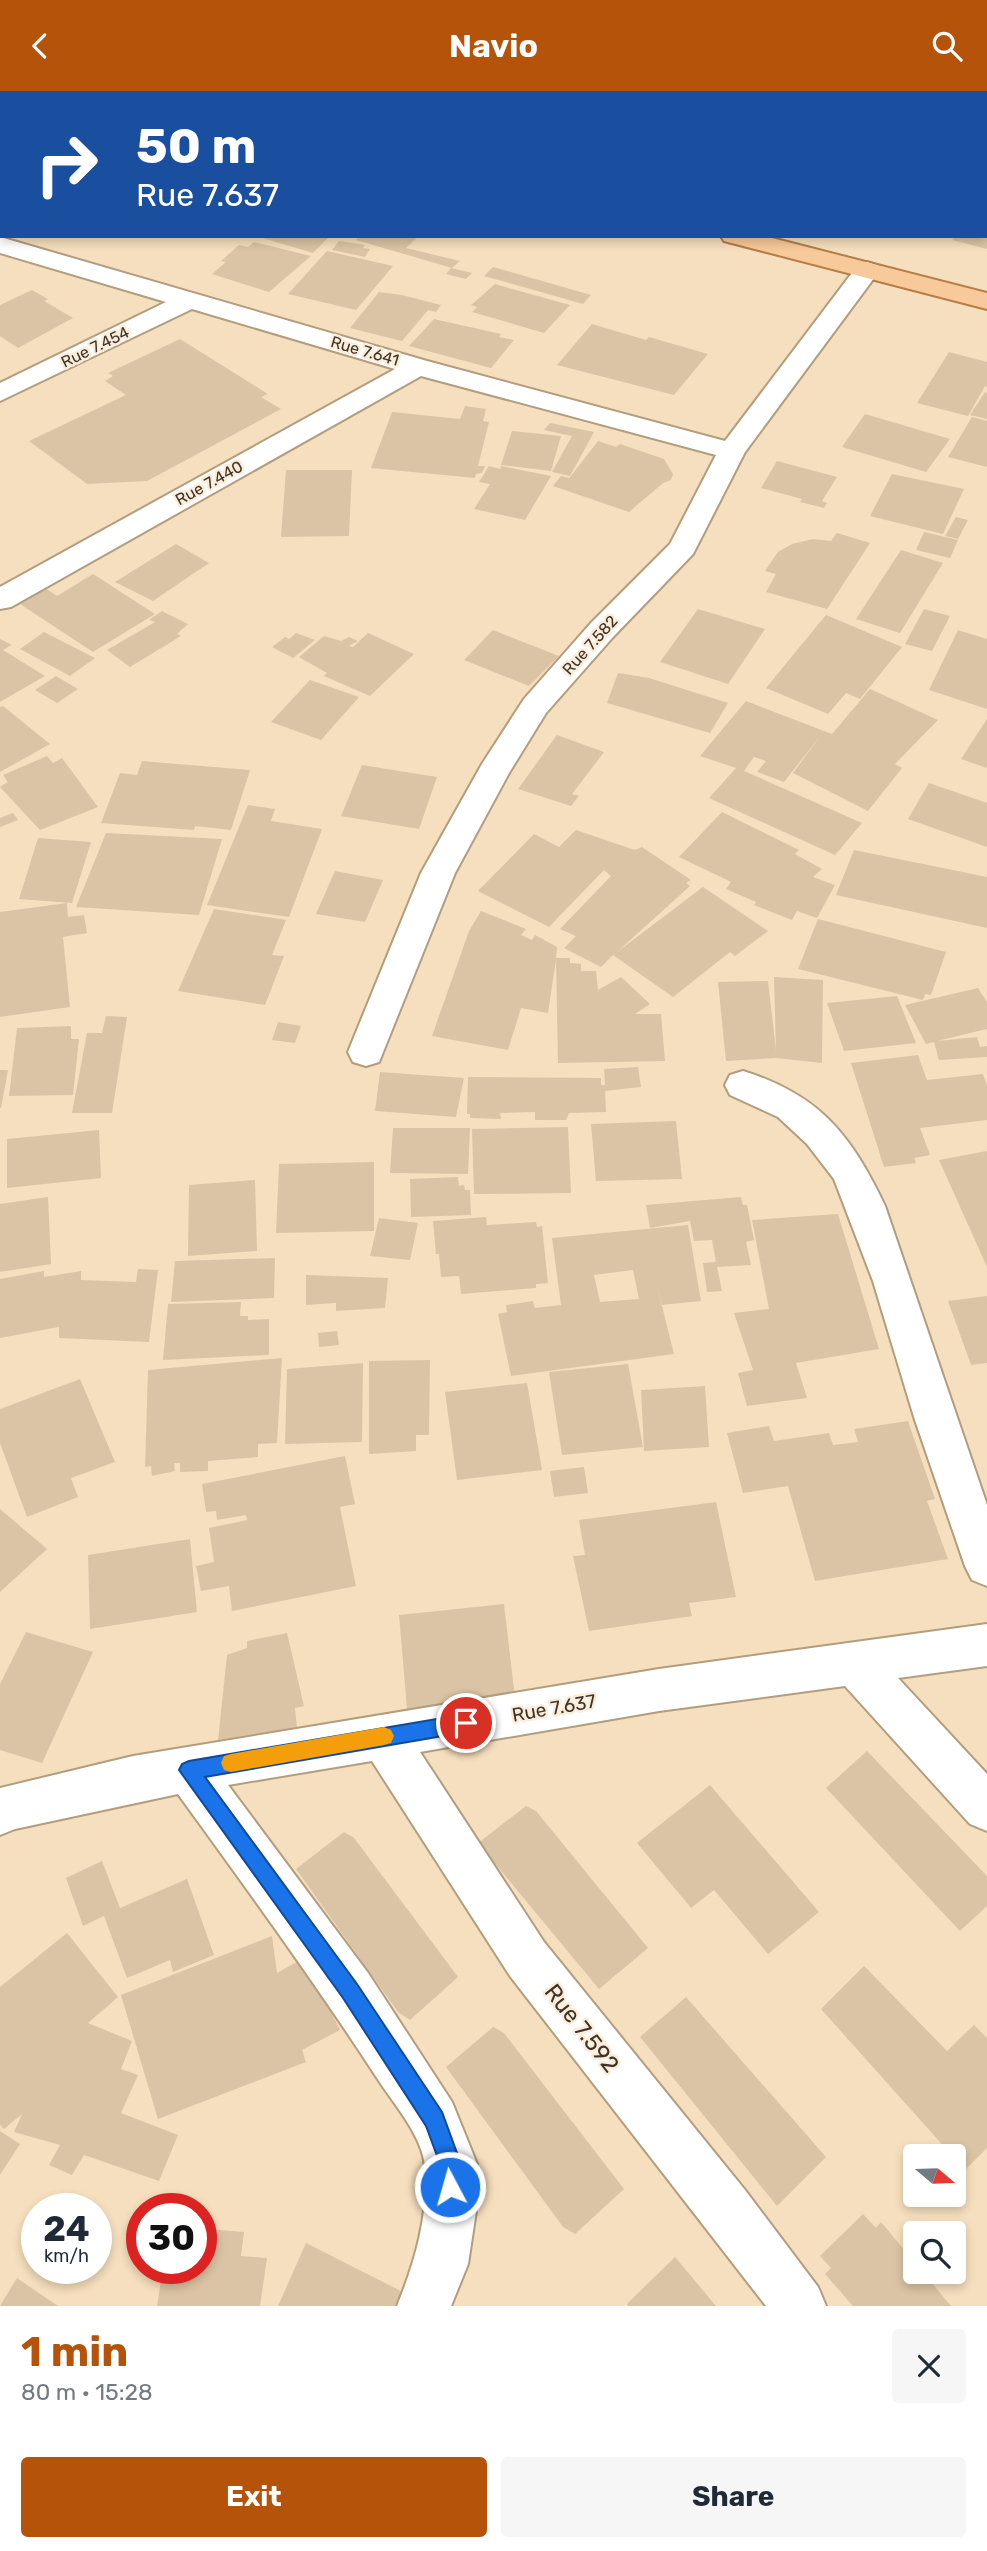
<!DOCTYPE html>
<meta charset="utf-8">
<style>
:root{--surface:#fff;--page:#f6f6f7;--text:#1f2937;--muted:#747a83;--accent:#b45309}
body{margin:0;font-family:Rubik,sans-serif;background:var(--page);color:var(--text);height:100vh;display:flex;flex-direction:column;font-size:26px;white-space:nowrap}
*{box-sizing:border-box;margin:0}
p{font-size:23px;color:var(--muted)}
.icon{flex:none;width:38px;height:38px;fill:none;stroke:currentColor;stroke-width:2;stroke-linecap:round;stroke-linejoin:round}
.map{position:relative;height:2215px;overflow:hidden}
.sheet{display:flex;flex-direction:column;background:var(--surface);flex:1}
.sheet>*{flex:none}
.guide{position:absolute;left:0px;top:0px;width:987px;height:147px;box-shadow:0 4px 10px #0003;background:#1a4fa0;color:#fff;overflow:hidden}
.needle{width:46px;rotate:109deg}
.buttons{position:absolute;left:903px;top:2053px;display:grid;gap:14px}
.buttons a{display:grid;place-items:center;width:63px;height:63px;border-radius:7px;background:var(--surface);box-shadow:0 4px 10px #0003;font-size:35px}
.speed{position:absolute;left:21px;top:2102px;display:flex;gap:14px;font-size:35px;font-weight:700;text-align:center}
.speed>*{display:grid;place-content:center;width:91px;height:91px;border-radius:50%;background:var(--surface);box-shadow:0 4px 10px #0003;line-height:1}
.speed small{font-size:18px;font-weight:400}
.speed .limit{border:10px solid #d22;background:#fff;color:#111}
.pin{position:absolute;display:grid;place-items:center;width:60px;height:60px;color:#fff;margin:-30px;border:4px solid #fff;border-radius:50%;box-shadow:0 2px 7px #0007}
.me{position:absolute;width:77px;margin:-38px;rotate:354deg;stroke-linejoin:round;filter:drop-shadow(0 0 5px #0008)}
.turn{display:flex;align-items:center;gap:24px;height:147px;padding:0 21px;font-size:32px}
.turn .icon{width:91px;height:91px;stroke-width:2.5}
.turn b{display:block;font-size:49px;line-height:60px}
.round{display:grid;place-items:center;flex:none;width:74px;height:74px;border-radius:7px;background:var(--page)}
.summary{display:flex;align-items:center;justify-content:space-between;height:119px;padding:0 21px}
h1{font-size:42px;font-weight:700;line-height:52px;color:var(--accent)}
.cta{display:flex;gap:14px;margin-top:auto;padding:14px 21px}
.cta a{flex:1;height:80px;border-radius:7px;background:var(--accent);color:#fff;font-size:28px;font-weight:700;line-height:80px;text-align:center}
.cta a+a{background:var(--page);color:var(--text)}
header{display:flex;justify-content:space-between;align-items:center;height:91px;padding:0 21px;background:var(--accent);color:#fff;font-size:32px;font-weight:700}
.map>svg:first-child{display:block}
</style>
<header><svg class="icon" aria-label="back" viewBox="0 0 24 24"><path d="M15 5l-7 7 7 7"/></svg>Navio<svg class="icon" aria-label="search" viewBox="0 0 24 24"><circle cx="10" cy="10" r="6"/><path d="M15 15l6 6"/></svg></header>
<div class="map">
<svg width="987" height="2215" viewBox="0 0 987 2215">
<rect width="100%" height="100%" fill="#f6dfbe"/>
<g fill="#dbc4a5" fill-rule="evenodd">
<path d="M256,145H326L329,146L313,162Z"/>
<path d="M360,145H419L406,157L460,170L452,177L356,149Z"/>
<path d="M955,145H987V158L952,149Z"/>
<path d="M339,150L365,154L363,157L370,158L365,166L332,159Z"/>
<path d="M254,151L311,165L269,201L212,183L226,171L221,170L239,154L248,156Z"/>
<path d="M327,160L393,175L356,219L288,203Z"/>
<path d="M493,176L591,204L583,213L484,185Z"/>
<path d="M451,177L472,182L466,188L446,183Z"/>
<path d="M495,193L570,214L544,242L472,221L477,216L471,214Z"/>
<path d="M32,199L48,208L44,210L73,227L18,257L0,245V214Z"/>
<path d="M379,201L402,204L441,214L436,221L428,219L402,250L350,237Z"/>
<path d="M434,228L501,243L499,246L514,249L491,277L409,255Z"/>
<path d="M592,233L646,249L649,246L708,263L674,304L557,274Z"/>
<path d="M180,248L268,303L261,306L281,318L147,390L87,393L29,350L126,304L105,290L113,285L108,282Z"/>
<path d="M949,261L987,271V296L985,295L968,325L917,312Z"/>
<path d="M985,301L987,302V328L970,324Z"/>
<path d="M465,315L486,318L483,330L489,331L478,375H485L482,382L476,383L475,387L371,377L392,321L460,328Z"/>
<path d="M865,323L950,348L926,381L842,356Z"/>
<path d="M972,326L987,330V376L948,366Z"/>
<path d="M550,332L594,341L570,385L552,381L572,345L544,339Z"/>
<path d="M512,340L561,345L551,380L501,374Z"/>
<path d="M598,350L616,356L620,353L664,368L673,383L671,389L663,392L629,421L553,395L561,385L569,387L567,390Z"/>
<path d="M777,370L837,386L822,410L827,412L824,417L800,411L802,408L761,397Z"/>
<path d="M489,375L500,378L501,375L551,385L525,429L474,418L490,393L479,391Z"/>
<path d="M286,379H352L349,445L281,446Z"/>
<path d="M892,383L964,398L943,443L870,425Z"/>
<path d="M956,426L968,429L958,448L945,445Z"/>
<path d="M924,441L958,449L950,467L916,459Z"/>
<path d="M837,442L870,452L827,518L766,501L776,483L765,480L778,461L792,453L813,448L831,450Z"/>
<path d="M176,453L209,472L153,510L115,491Z"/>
<path d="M901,459L943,472L900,542L856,528Z"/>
<path d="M93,483L155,523L93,561L20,513L45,497L57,505Z"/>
<path d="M698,518L765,538L728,593L660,571Z"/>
<path d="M924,518L950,525L932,560L905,553Z"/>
<path d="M162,520L188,533L177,543L181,545L130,576L107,559L155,531L149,529Z"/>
<path d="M826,524L902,556L860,608L846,602L828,623L766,597Z"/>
<path d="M493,539L559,565L529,595L464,569Z"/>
<path d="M958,539L987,548V618L929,599Z"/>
<path d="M44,541L95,567L70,585L20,558Z"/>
<path d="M296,542L315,549L293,567L272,556L285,546L289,548Z"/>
<path d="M368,542L414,563L370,605L324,585L327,582L299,566L324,545L341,550L349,546L358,550L349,555L353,556Z"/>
<path d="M0,548L12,554L3,559L45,585L0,611Z"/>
<path d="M618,582L649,587L728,612L710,642L607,612Z"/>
<path d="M56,585L78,598L57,612L35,599Z"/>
<path d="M310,589L359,606L321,649L271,631Z"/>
<path d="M870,598L938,629L895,673L902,677L868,720L793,682L821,644L784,691L757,681L766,670L754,666L744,680L862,732L835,764L709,707L736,677L700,665L746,610L832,643Z"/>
<path d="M3,615L50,653L0,681V616Z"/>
<path d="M987,628V677L961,668Z"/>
<path d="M557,644L604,661L572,703L579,705L571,715L518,698Z"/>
<path d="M47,665L53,672L62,667L98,716L40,739L0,696L8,691L3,684Z"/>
<path d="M142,670L250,679L231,739L195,735L194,739L101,732L120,682L137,684Z"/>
<path d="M362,674L437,686L419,738L341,725Z"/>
<path d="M929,692L987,712V756L908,728Z"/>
<path d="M248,714L275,718L271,730L322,738L289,826L207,814Z"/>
<path d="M722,721L799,759L795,763L822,778L813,786L835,794L817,827L797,820L792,829L754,814L756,811L726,798L731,791L679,766Z"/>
<path d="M13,722L18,729L0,736V727Z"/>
<path d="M576,739L635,759L642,756L691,789L686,792L690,795L617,861L703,796L768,840L735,865L730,861L673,906L613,864L601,876L564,857L576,845L560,838L611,785L604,779L549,836L478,800L534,743L559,756Z"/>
<path d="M106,742L222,748L199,824L76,816Z"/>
<path d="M38,747L91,751L72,812L19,808Z"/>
<path d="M854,759L987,786V837L836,804Z"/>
<path d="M335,780L383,789L365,831L316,823Z"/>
<path d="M67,812L68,826L84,824L87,842L63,846L70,916L0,926V821Z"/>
<path d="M214,818L286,829L272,864L284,865L265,914L178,900Z"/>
<path d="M481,820L526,838L521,844L532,849L535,844L557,856L556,867H570V872L581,873V880H596L598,899L621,886L650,913L635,923H661L665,970L558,972L556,869L548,922L521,917L508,959L432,945L469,840Z"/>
<path d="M818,828L946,861L931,904L925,903L923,909L798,878Z"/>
<path d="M774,886L823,889L822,972L776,967L726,970L718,891L768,890L776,960Z"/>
<path d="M978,897L987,911V938L937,950L977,946L980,956L987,955V966L939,969L934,951L926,953L905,914Z"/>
<path d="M897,905L916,952L844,960L827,912Z"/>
<path d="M106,925L127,926L112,1022H72L87,942H102Z"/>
<path d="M278,931L301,935L295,952L272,949Z"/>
<path d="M71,935V948H79L73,1004L9,1005L17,937Z"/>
<path d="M918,964L927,989L983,983L987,994V1029L920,1037L930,1064L914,1067L916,1072L884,1076L851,972Z"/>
<path d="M638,976L641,996L605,1000L606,1021L569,1022L566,1029H535V1021L500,1022L501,1028L470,1027V1023H467L468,986L601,987V994H605L604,978Z"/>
<path d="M0,979H8L1,1017H0Z"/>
<path d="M380,981L464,987L456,1026L375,1020Z"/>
<path d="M676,1030L682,1088L596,1090L591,1033Z"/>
<path d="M568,1036L571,1102L474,1103L472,1038Z"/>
<path d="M393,1037H470L468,1083L390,1082Z"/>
<path d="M99,1039L101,1087L7,1097V1048Z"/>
<path d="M987,1060V1176L939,1069Z"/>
<path d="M374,1071V1140L276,1142L279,1073Z"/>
<path d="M458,1086L459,1095L464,1094L465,1099H470L471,1124L411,1126L410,1088Z"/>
<path d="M255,1089L257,1160L188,1165L189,1094Z"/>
<path d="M48,1106L51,1173L0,1181V1113Z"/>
<path d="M741,1106L743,1114H747L754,1149L746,1151L751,1174L717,1176L722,1200L707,1201L703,1172L716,1171L712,1149L694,1150L690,1130L650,1137L646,1114Z"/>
<path d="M838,1123L879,1258L796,1272L807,1307L747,1315L738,1282L753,1279L734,1222L769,1218L752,1129Z"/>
<path d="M486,1126L487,1134L536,1131L537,1136L542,1135L548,1192L536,1193V1197L461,1203L459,1185L441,1186L439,1163H436L433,1130Z"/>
<path d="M379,1127L418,1132L410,1169L370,1165Z"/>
<path d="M688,1134L701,1210L662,1214L657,1195L674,1263L511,1285L498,1223L507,1221L506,1214L533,1210L535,1217L561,1214L552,1147ZM633,1179L639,1208L600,1211L594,1184Z"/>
<path d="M275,1167L274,1207L171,1211L175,1170Z"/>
<path d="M138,1178L158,1179L149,1251L59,1247V1236L0,1247V1188L44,1180V1186L81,1180V1189L136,1191Z"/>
<path d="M306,1184L388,1187L385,1217L336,1220V1212L306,1214Z"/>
<path d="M987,1205V1272L971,1274L948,1210Z"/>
<path d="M241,1211L240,1225H248V1229L269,1228V1264L163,1269L168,1213Z"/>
<path d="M337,1240L339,1254L319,1256L318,1242Z"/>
<path d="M282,1267L277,1352L258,1353V1366L208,1370V1380L180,1381V1372H174L175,1380L152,1385L151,1375L145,1376L148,1279Z"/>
<path d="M430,1269L429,1344H416V1360L369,1363V1270Z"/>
<path d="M363,1272L362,1351L285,1353L287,1278Z"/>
<path d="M628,1273L643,1356L562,1364L549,1281Z"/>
<path d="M80,1288L115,1371L71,1387L78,1406L27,1426L0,1352V1318Z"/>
<path d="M527,1292L542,1379L457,1389L445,1301Z"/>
<path d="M705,1295L709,1356L644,1360L641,1299Z"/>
<path d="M908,1330L935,1408L927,1410L948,1468L815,1490L788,1395L743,1402L727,1342L769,1335L774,1350L829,1342L833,1354L858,1351L854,1338Z"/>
<path d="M345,1365L355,1413L340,1416L356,1495L232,1520L229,1495L201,1500L196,1475L214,1471L209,1437L247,1429L246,1424L217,1429L216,1420L206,1421L202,1393Z"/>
<path d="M584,1376L588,1402L554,1406L550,1380Z"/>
<path d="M716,1411L736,1506L689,1512L692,1525L589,1540L573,1465L585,1464L579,1429Z"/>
<path d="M0,1418L47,1458L0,1501Z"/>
<path d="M190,1448L197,1521L90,1538L88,1464Z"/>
<path d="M504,1513L515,1607L407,1618L399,1524Z"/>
<path d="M26,1541L93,1561L42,1672L0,1659V1593Z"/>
<path d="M287,1542L304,1615L295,1617L297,1637L218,1649L227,1564L247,1557V1550Z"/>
<path d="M867,1660L987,1785V1815L960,1840L826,1697Z"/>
<path d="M710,1694L819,1821L768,1863L714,1799L691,1817L637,1752Z"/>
<path d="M526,1715L536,1720L648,1857L599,1898L478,1752Z"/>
<path d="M344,1741L354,1747L458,1886L410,1929L398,1921L296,1778Z"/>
<path d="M102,1770L120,1817L187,1788L214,1864L173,1881L170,1869L127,1887L104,1825L83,1835L66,1787Z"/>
<path d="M67,1842L118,1906L88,1932L132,1950L121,1978L138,1984L121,2022L178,2044L159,2090L84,2064L72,2084L49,2074L60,2054L14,2041L22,2023L4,2038L0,2034V1896Z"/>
<path d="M272,1845L277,1882L304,1867L340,1939L302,1959L306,1971L158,2028L121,1904Z"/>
<path d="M864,1875L947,1960L974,1934L987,1947V2057L965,2079L821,1918Z"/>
<path d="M686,1906L826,2066L777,2115L640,1946Z"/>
<path d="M493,1936L504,1942L624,2098L575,2143L563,2136L446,1976Z"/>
<path d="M0,2040L20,2053L0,2084Z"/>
<path d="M863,2123L876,2137L881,2131L915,2172V2180H922L951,2215H853L825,2183L831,2177L820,2165Z"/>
<path d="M207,2138L244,2141L241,2165L267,2167L260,2215H157L163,2177H201Z"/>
<path d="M306,2152L407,2203L409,2215H278Z"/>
<path d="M675,2166L716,2215H628L627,2213Z"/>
<path d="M17,2187L58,2215H0Z"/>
</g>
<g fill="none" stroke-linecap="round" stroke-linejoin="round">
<g stroke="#b29d7e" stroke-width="4">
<g id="minor">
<path d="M0,146L427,270L725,350L858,174L867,171L876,174L880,179L745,361L693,463L613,546L546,622L509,682L455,782L379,971L366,975L353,971L348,961L421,782L482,673L524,608L591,532L670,453L716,364L421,285L11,516L0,518V496L395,278L192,218L0,310V292L166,211L0,162Z"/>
<path d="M743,980C820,1004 851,1044 885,1115L987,1414V1495L972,1489L965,1475L914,1326L873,1190L834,1088L807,1053L778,1026L730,1004L725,994L730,984Z"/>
<path d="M987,1533V1575L898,1587L987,1683V1740L970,1733L845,1595L659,1620L420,1661L544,1851L745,2099L818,2196L826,2215H766L510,1885L372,1670L228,1694L368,1882L452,2011L477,2073L476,2120L468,2173L451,2215H397C415,2171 429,2124 425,2075C422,2044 393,2012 377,1987C314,1890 246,1797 178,1703L15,1738L0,1744V1697L133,1665L659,1578Z"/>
</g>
</g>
<g stroke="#b47e46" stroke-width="4">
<g id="major">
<path d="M163,0H191L192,2H164Z"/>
<path d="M721,145H764L987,202V218L724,150Z"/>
</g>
</g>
<use href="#minor" fill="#fff" fill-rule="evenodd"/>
<use href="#major" fill="#f8c99a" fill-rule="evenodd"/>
</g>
<path fill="#1a73e8" stroke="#114b97" stroke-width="2" d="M466,1623L472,1625L475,1632L472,1638L466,1641L205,1686L357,1893L442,2021L461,2073V2096L458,2104L450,2107L442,2104L439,2096L440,2073L426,2035L343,1907L179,1679L182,1673L189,1670Z"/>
<path fill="#f59e0b" d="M384,1636L391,1639L394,1645L391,1652L384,1654L231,1681L224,1679L221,1672L224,1665L231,1663Z"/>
<g text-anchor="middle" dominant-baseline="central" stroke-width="5" stroke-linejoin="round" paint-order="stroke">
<g font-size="16" fill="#3e3528" stroke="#fbedda">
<text transform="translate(95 256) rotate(-26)">Rue 7.454</text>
<text transform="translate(365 260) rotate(16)">Rue 7.641</text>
<text transform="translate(209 392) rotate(-29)">Rue 7.440</text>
<text transform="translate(590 554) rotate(-48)">Rue 7.582</text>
</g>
<g font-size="19" fill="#3e3528" stroke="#fbedda">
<text transform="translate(554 1617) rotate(-10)">Rue 7.637</text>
</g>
<g font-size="23" fill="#3e3528" stroke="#fbedda">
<text transform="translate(582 1937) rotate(52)">Rue 7.592</text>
</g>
</g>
</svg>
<div class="buttons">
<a><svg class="needle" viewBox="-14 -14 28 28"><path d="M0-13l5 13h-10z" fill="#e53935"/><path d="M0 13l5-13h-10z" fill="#747a83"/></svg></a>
<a><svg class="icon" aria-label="search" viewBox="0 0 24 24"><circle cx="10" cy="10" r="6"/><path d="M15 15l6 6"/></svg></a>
</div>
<div class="speed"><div>24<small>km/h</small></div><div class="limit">30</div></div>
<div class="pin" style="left:466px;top:1632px;background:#d93025"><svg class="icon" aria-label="arrive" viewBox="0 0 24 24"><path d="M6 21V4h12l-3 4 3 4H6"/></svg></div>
<svg class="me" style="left:450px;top:2096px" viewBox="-20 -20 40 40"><circle r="17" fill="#1a73e8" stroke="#fff" stroke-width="3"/><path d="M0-11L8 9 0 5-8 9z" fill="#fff"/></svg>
<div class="guide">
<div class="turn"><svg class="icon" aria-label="right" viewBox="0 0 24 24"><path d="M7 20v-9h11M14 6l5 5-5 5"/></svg><div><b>50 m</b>Rue 7.637</div></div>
</div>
</div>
<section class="sheet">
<div class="summary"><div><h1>1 min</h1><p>80 m · 15:28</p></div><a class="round"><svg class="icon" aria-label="close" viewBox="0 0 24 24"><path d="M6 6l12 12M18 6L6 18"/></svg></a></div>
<div class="cta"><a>Exit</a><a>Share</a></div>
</section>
